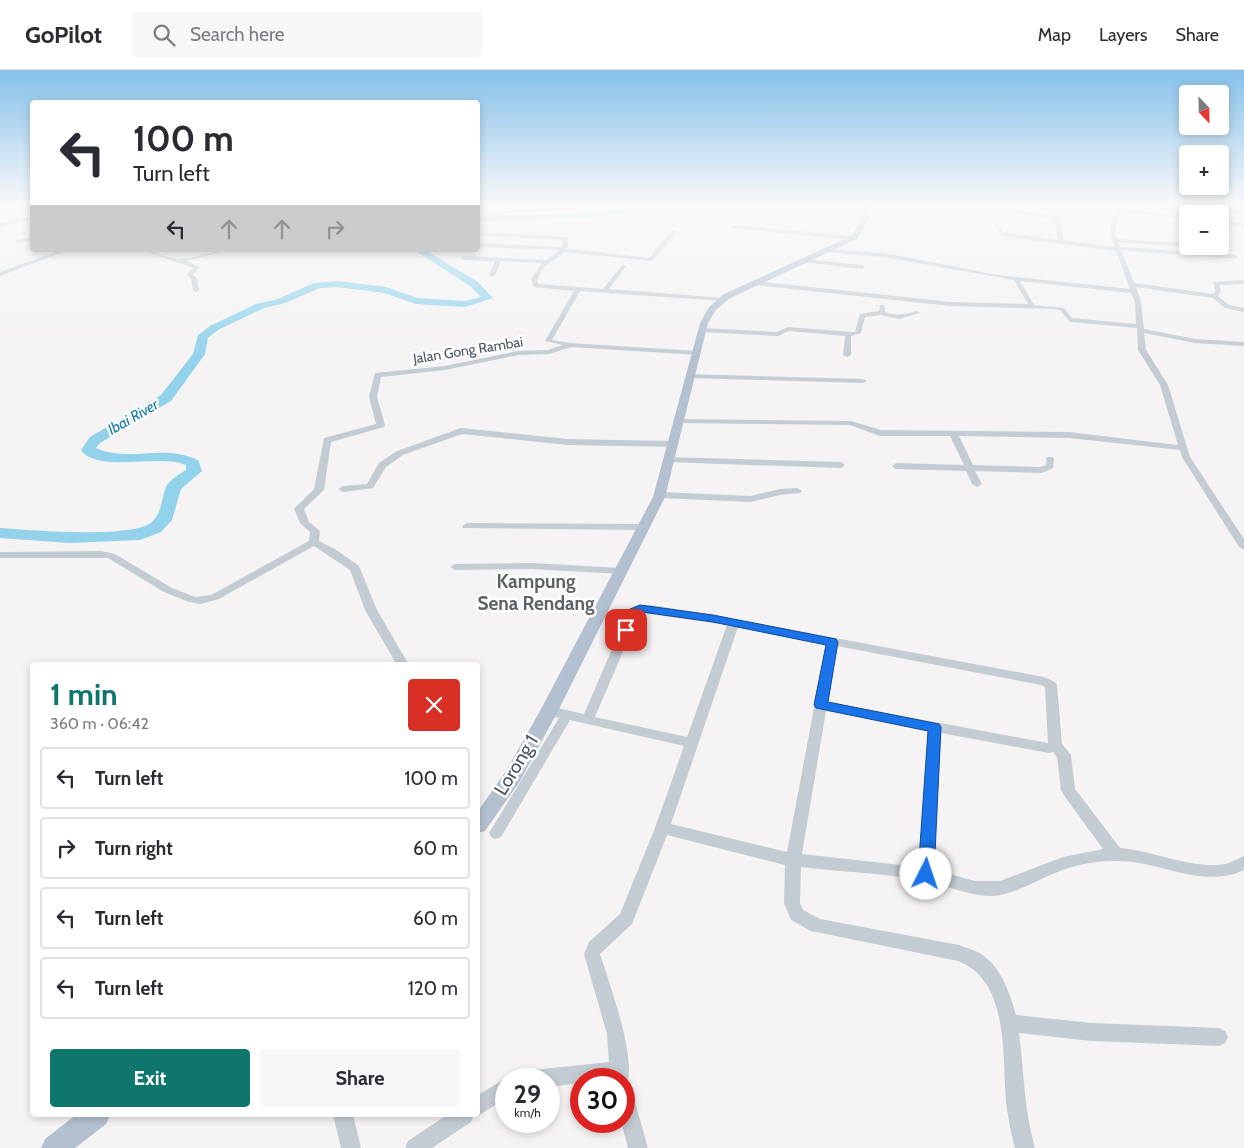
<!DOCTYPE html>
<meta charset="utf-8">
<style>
:root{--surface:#fff;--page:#f7f7f7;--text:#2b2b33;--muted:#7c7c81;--line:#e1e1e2;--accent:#0f766e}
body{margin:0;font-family:Cabin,sans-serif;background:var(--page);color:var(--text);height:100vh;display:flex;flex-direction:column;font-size:19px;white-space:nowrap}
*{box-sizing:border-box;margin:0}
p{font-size:16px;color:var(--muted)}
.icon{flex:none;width:28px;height:28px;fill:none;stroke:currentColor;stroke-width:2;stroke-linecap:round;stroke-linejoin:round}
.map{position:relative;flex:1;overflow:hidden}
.drawer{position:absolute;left:30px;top:592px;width:450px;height:455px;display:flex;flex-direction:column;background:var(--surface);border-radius:5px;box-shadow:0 2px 8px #0003}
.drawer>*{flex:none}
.hud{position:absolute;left:30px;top:30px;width:450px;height:152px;border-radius:5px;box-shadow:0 2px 8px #0003;background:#fff;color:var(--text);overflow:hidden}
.needle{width:32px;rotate:158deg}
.fabs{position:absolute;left:1179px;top:15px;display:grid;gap:10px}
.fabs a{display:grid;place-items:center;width:50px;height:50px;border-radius:5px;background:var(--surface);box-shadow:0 2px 8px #0003;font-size:25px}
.speed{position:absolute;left:495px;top:998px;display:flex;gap:10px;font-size:25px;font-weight:700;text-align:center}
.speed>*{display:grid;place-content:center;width:65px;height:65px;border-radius:50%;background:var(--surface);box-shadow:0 2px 8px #0003;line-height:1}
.speed small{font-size:12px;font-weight:400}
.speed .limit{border:8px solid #d22;background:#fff;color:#111}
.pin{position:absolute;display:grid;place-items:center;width:42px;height:42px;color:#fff;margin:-21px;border-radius:10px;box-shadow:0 2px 8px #0006}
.me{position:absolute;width:55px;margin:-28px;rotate:4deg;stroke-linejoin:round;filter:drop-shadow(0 0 4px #0008)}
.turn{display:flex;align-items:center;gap:18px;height:105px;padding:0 20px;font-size:22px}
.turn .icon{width:65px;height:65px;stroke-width:2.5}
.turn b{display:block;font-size:35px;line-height:42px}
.lanes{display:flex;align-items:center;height:48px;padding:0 20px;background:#0003;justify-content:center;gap:25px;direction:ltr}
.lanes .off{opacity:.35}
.round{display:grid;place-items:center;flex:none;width:52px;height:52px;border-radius:5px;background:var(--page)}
.overview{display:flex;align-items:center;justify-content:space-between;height:85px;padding:0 20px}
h1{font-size:30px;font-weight:700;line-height:38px;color:var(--accent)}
.primary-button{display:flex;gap:10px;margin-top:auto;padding:10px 20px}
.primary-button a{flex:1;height:58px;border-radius:5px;background:var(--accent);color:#fff;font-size:20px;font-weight:700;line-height:58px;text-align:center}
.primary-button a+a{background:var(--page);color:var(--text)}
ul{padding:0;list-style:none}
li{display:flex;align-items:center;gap:15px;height:62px;margin:0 10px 8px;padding:0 10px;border:2px solid var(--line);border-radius:5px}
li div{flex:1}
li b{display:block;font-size:19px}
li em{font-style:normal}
header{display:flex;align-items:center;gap:30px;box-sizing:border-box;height:70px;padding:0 25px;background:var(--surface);border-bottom:1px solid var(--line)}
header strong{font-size:24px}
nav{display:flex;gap:28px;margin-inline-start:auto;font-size:18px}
.search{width:350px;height:45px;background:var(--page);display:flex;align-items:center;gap:12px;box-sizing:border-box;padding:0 18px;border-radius:5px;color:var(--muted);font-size:19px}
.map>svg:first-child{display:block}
</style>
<header>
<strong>GoPilot</strong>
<div class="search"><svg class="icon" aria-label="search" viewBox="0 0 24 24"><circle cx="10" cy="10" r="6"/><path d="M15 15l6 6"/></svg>Search here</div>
<nav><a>Map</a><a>Layers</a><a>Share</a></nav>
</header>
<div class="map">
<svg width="1244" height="1078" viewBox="0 0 1244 1078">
<rect width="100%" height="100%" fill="#f5f3f3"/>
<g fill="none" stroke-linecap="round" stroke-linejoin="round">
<g fill="#92d2eb" fill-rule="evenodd">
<path d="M627,136H637L638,140L595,147L478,151V146L595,143L629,138Z"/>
<path d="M414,180H425L478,212L493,228L465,237L416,234L384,223L337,217L320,218L285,233L264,238L218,260L208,268L205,284L171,331L100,373L96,378C129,393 162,373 198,390L202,401L181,419L172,450L161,462L140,470L69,473L0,468V458C28,460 134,469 152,452C162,442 161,430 166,417C169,410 180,404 186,400V395C159,383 98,404 81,380L90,367L161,325L193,284L198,265L210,256L256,234L278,229L314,213L337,211L386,217L417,228L465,231L481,227L470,216Z"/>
</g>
<g fill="#c4ccd3" fill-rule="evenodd">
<path d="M556,136H562L550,141L478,144V142L549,139Z"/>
<path d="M1123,136H1127L1125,139L1174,145L1184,136H1189L1180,145L1188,146V149L1123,142C1117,150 1113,158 1117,169L1188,173V176H1190L1188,177L1118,172L1120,177L1235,185L1238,187L1235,189L1121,180L1134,213L1213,224L1215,221L1214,212L1244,210V214L1219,215L1221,221L1218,226L1229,235L1244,238V242L1225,238L1213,228L1136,217L1141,232L1144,259L1195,269L1244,272V276L1195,273L1144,263L1146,280L1168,315L1190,387L1244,469V480L1239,477L1182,387L1180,380L1069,368L959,366L973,395L1040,397L1046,395L1047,387H1053L1054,389L1053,398L1042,403L975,401L982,414L977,417L972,414L966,401L896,399L892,396L896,393L964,395L950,366H880L850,355L678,353L674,351L678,349L851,351L881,360L1069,362L1178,375L1160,315L1138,280L1137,258L1070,252L1060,240L1053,239L951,236L755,215L752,213L755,211L951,232L1028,234L1014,210L884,187L823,182L825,179L884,183L998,205L1130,219L1116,181L1008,167L999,164L997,159L1002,158L1003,162L1008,163L1058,170L1054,149L1008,141L1010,140L1056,146L1059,148L1063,168L1068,171L1115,177C1108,159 1109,150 1123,136ZM1020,211L1131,223L1135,232L1136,254L1072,248L1064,238L1034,235Z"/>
<path d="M1194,136L1244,142V144L1196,137Z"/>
<path d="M32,146V149L0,157V153Z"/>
<path d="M1220,150L1244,153V157L1220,154Z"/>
<path d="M733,155L852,166L855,168L852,170L731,158Z"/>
<path d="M673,160L678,161L652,191L565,182L544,197L537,210L538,214L603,219L623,194L626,196L609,219L724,228V230L722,231L580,221L552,270L570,273L696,281L700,283L699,285L571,277L549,284L518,285L445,300L381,307L377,327L385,355L384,357L331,372L324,420L304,439L309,452L320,461L319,471L335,479L359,496L377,540L409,595H397L365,540L350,500L314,476L219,529L200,534L189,532L164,522L108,488H0V482L101,481L115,484L172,518L195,527L211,525L309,471L310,462L300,453L294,439L314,419L324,368L376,354L369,327L375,303L445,296L518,281L548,280L563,275L545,271L574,221L534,217L531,210L542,193L501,191L495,205L492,207L489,205L495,191L464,190L461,188L464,186L546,190L560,180L478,177V173L562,177L563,170L478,165V162L566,167L569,169L567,179L649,188Z"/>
<path d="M32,167V171L17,173L14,171Z"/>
<path d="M61,180H69L0,206V202Z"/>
<path d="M142,180C156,180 167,189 180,189C195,189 213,180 230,180L186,191L200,197L193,204L197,209L199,220L196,222L193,220L191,209L187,204L193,198Z"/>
<path d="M805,189L862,195L865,197L862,199L803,192Z"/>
<path d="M880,235H884L885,242C896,247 906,244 917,241L920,243L899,249L881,245L865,247L861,263L851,266V285L847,287L843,285L845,266L789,261L778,266L702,262L699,260L702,258L777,262L788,257L852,262H855L860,244L879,241Z"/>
<path d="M687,304L863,309L867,311L863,313L690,308L686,306Z"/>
<path d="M461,358L568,369L672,371L676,374L672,377L568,375L462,364L403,385L386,397L373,418L343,422L338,419L343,416L367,414L379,393L397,381Z"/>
<path d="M668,387L841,392L845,395L841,398L665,392V388Z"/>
<path d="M797,418L802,421L800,423L780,425L751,432L660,428L655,425L660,422L751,426L780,419Z"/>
<path d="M467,453L645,454L650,457L645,460L463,458L462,456Z"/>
<path d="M532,493L621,498L626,501L621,504L532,499L455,500L450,497L455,494Z"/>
<path d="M640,535H651L713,545L1044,607L1055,612L1057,615L1062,674L1071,685L1075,719L1120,778C1153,780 1198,802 1229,793C1234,791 1239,788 1244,786V800C1201,820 1158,789 1114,791C1094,791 1074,795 1055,803C1035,811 1014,825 991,826C968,826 947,815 925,811C884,803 842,802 801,797L800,833L803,840L820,849L959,875C966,878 975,880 981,884C1001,897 1010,923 1016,945L1092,953L1219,958L1225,961L1228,967L1225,973L1219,976L1092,971L1019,963C1024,1002 1024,1040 1035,1078H1015C1011,1063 1008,1048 1006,1032C1002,987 1010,911 958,891L811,861L791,850L784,833L785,795L667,765L632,854L600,884C608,909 640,997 625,1016L631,1018L633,1025L648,1078H628L621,1051H624V1009H581V1013L549,1017V1009H524L526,1002L533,1000L609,992L607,964L584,884L589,872L620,844L655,758L684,676L570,650L501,767L496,769L491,767L489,763L559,648L544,644L543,641L544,638L549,636L584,644L628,542ZM642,543L727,555L687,667L595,647L639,544ZM738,557L826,574L787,782L671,754ZM837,576L1041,615L1045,617L1048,673L828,632ZM826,641L928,660L919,797L802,784ZM941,663L1049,683L1053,682L1057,687L1061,720L1063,724L1103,779L1063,787L1000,811H975L934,800Z"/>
<path d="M506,1008L509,1009H506V1028L478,1046L477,1045L478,1025Z"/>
<path d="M333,1045H353L361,1078H341Z"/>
<path d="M447,1045H474L471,1052L432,1078H405L408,1071Z"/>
</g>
<g fill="#b3c0d0" fill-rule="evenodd">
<path d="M866,136H872L866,153L857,169L730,228L716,240L708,253L665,427L558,641L520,711L485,761L478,763V741L506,701L540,641L653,427L700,253L709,237L724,224L851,166L860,153Z"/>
<path d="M76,1045H110L106,1054L75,1078H41L45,1069Z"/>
</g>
</g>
<linearGradient id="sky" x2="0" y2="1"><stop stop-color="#85c0e9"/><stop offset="0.47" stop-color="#fafafa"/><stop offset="1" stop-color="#fafafa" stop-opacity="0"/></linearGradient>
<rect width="1244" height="287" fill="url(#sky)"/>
<path fill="#1a73e8" stroke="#114b97" d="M640,535L713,545L836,569L838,572L828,632L939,654L941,657L934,804L931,809L926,811L920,809L918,804L928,661L816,638L814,635L826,575L713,552L642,542L631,562H622L621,560L630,539Z"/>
<g text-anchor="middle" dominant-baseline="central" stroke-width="5" stroke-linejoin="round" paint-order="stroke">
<g font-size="14" fill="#4a5460" stroke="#fff">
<text transform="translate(468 280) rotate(-9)">Jalan Gong Rambai</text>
</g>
<g font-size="15" font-style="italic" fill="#0f7ca6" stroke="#fff">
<text transform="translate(133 347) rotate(-30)">Ibai River</text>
</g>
<g font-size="19" font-weight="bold" fill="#5f6267" stroke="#fff">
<text x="536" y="511">Kampung<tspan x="536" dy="22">Sena Rendang</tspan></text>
</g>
<g font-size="19" fill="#4a5460" stroke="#fff">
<text transform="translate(516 695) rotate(-59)">Lorong 1</text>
</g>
</g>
</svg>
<div class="fabs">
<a><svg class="needle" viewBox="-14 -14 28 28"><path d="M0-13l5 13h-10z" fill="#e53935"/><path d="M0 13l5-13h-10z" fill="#7c7c81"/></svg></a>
<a>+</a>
<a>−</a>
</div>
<div class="speed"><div>29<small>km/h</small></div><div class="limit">30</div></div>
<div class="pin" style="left:626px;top:560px;background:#d93025"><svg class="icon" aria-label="arrive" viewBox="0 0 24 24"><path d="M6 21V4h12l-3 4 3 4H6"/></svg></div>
<svg class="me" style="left:926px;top:804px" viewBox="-20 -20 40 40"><circle r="19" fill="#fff"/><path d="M0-13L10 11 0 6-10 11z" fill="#1a73e8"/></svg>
<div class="hud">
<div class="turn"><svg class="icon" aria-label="left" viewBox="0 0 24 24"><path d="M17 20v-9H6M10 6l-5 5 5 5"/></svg><div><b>100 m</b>Turn left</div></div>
<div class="lanes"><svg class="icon" aria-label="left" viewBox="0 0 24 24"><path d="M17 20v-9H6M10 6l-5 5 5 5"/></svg><svg class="icon off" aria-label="ahead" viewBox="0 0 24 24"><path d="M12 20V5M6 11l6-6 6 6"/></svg><svg class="icon off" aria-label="ahead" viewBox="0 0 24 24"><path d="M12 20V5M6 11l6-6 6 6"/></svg><svg class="icon off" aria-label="right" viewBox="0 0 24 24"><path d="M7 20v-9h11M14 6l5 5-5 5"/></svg></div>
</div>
<section class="drawer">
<div class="overview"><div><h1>1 min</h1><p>360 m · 06:42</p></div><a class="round" style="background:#d93025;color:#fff"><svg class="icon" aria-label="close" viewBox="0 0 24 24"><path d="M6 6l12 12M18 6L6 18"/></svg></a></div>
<ul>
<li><svg class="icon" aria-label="left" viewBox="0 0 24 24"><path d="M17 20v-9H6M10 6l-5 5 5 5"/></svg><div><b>Turn left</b></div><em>100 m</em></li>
<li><svg class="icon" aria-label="right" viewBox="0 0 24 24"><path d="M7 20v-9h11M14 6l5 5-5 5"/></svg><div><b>Turn right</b></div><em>60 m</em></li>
<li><svg class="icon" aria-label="left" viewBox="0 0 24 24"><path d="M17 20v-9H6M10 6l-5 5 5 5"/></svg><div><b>Turn left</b></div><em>60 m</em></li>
<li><svg class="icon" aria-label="left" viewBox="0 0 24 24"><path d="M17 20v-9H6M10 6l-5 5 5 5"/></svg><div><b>Turn left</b></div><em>120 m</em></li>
</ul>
<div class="primary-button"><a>Exit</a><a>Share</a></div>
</section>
</div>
